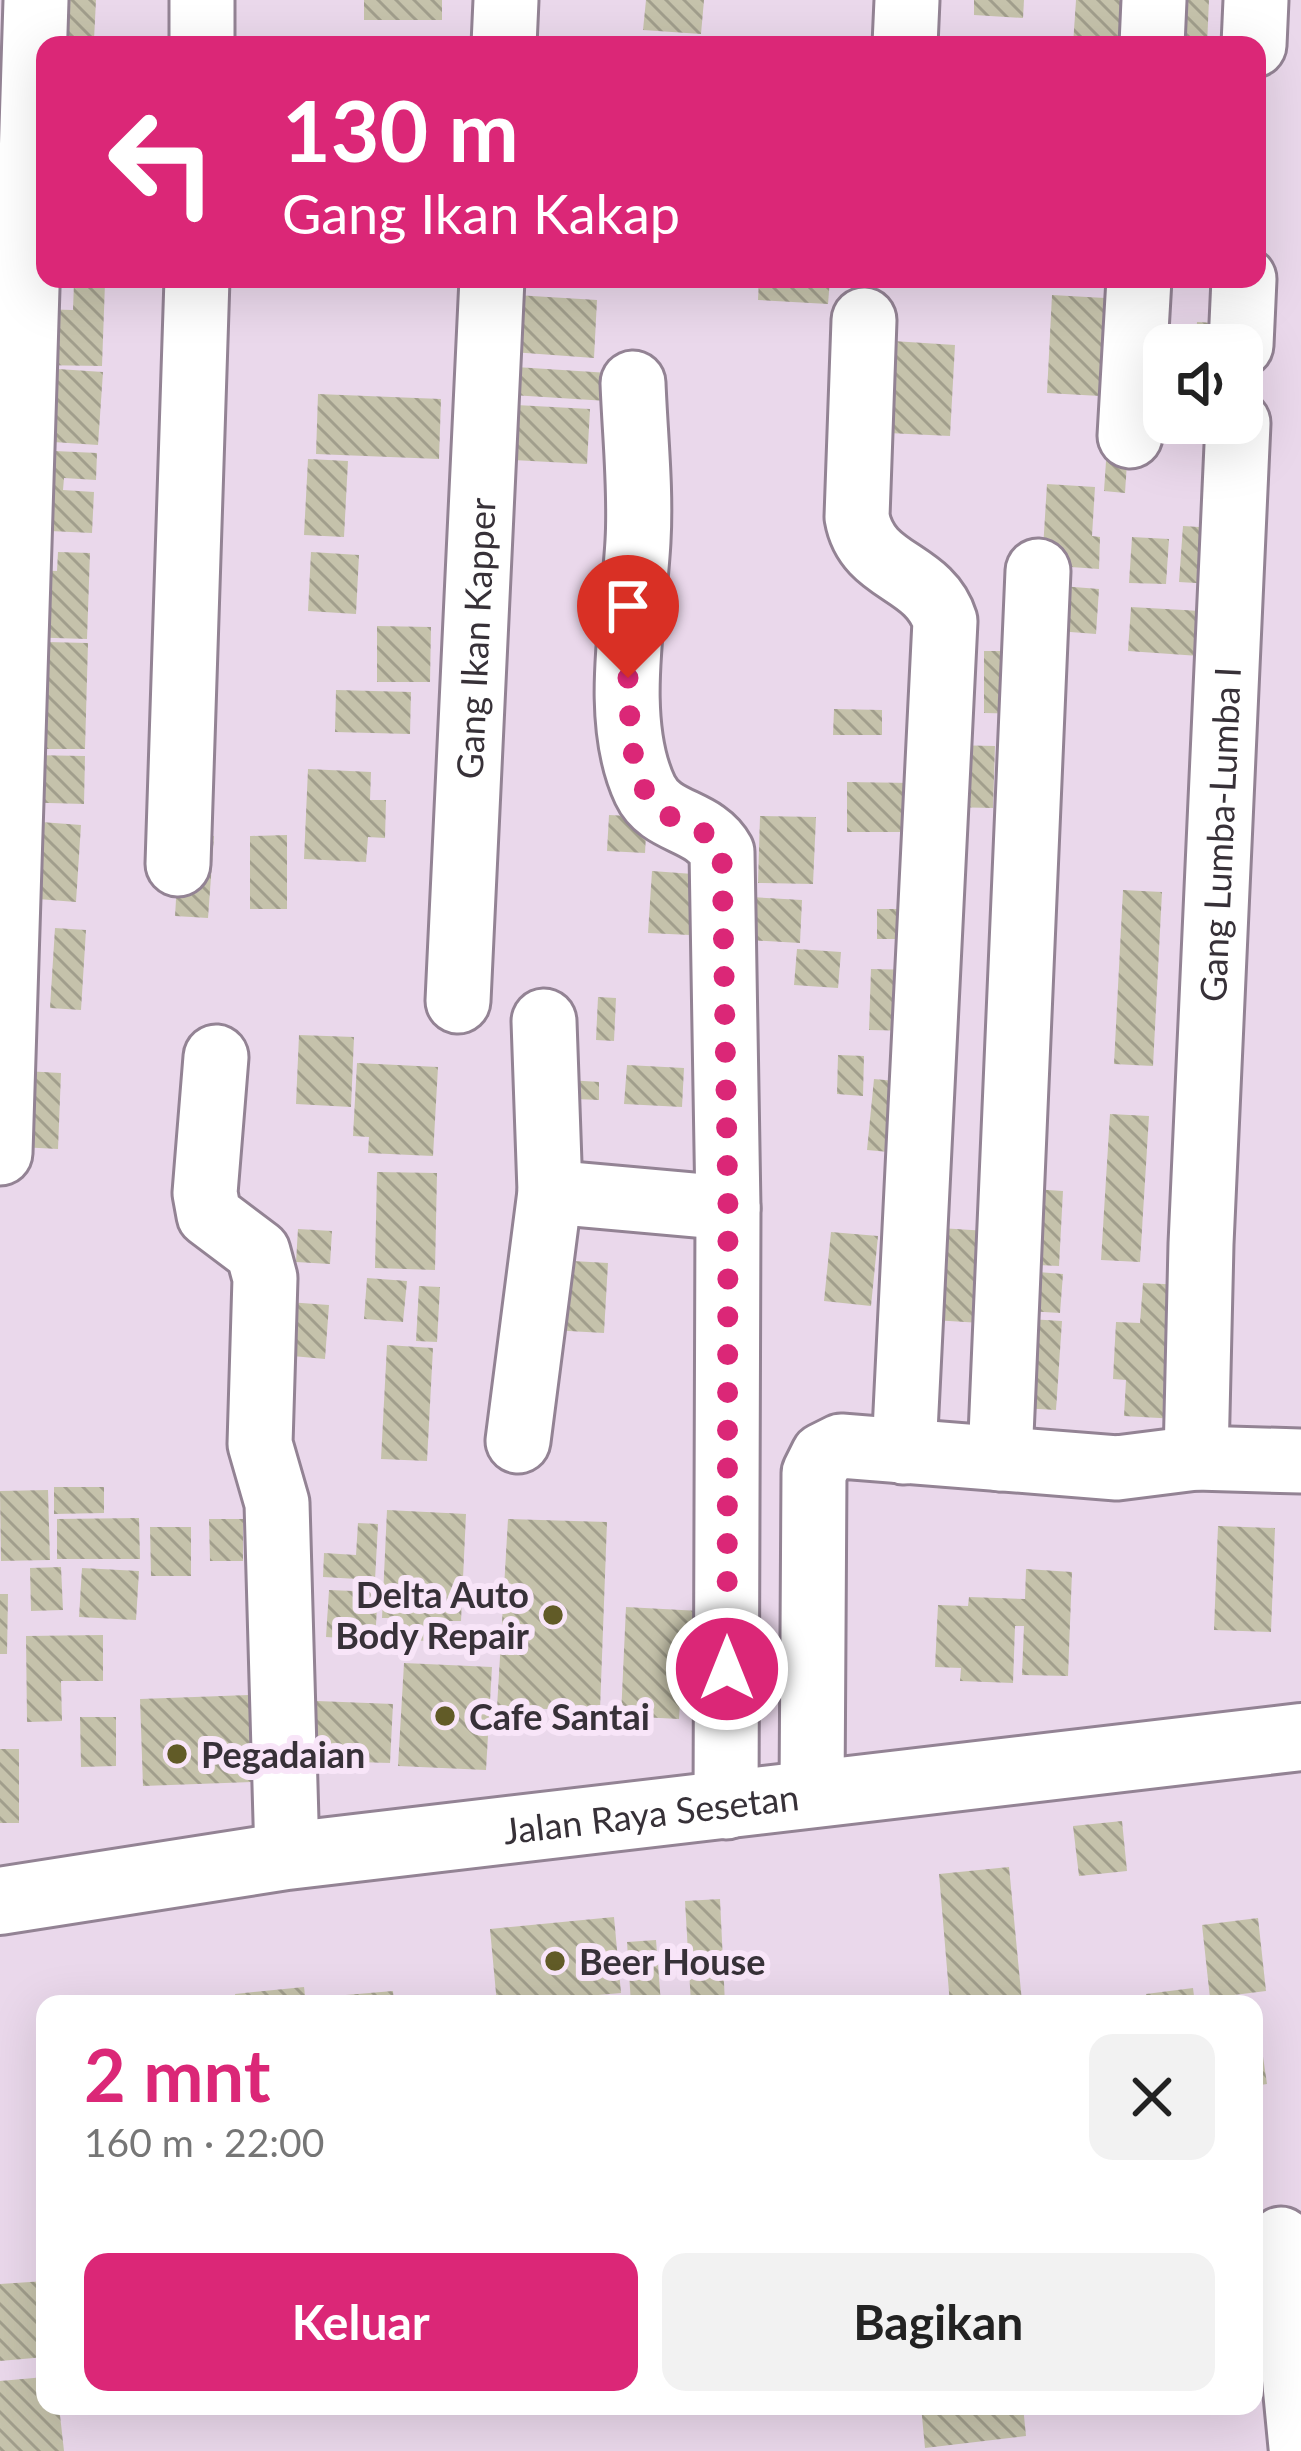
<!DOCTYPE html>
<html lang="id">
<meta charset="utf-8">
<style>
:root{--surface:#fff;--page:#f2f2f2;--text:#222;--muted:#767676;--accent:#db2777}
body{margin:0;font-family:Lato,sans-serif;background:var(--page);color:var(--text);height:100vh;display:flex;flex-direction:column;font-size:45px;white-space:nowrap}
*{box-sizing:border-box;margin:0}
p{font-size:39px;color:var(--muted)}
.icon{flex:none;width:66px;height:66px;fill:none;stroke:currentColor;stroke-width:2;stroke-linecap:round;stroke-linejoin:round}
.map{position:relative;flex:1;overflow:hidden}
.details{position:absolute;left:36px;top:1995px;width:1227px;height:420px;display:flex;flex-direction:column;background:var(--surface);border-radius:24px;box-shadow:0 12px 48px #0002}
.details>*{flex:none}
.top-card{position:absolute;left:36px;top:36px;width:1230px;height:252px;border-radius:24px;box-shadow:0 12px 48px #0002;background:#db2777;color:#fff;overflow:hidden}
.buttons{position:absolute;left:1143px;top:324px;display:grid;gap:24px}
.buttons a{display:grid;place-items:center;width:120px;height:120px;border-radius:24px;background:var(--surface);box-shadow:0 12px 48px #0002;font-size:60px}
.pin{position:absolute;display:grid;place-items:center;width:102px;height:102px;color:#fff;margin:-123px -51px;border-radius:50% 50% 50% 0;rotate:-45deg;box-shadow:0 0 12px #0007}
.pin .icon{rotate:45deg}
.me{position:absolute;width:132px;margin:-66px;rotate:0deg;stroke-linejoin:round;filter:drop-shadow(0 0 9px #0008)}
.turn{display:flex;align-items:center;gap:42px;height:252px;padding:0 48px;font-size:54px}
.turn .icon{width:156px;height:156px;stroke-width:2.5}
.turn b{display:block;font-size:84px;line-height:102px}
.round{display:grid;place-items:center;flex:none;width:126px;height:126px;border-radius:24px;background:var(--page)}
.headline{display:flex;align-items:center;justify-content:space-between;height:204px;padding:0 48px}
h1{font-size:72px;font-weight:700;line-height:90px;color:var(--accent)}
.button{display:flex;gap:24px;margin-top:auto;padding:24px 48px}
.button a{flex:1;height:138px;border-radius:24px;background:var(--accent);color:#fff;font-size:48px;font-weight:700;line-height:138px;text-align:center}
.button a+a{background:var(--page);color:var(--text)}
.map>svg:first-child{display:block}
</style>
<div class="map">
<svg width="1301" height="2451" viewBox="0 0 1301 2451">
<defs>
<pattern id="building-back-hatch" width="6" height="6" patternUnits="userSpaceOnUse" patternTransform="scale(3)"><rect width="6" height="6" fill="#c5c2ab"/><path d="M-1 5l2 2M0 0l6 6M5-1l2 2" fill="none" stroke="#a19e8c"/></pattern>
</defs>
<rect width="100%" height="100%" fill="#ead8eb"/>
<g fill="url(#building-back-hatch)">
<path d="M48,0H96L94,40L46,37Z"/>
<rect x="364" y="0" width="78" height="20"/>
<path d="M646,0H704L701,34L643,30Z"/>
<path d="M974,0H1024L1023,18L974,15Z"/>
<path d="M1076,0H1146L1144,45H1073Z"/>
<path d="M1160,0H1209L1207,45H1157Z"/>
<path d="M759,279H830L828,304L758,300Z"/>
<path d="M74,282L105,283L102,366L36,365L37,309L73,310Z"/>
<path d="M516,295L597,300L594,358L512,352Z"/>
<path d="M1052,295L1105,298L1100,396L1047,393Z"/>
<path d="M1197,322L1237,324L1236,345H1164L1145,333L1196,336Z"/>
<path d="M893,341L955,345L950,436L888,433Z"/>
<path d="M499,366L609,373L607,401L497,394Z"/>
<path d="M58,369L103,372L98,445L53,442Z"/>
<path d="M318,394L441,399L439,459L316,454Z"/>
<path d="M516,405L590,409L587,464L513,460Z"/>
<path d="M1107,446L1128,447L1125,493L1104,491Z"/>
<path d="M34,450L97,453L96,480L64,478L63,490L94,492L92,533L29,530Z"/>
<path d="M308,459L348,461L344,537L304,535Z"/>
<path d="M1047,484L1095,487L1092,536L1100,537L1099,569L1042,565Z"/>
<path d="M1183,526L1215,528L1212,584L1179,582Z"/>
<path d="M1132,537L1169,539L1166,584L1129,583Z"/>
<path d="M58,552L90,553L87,639L22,637L24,570L57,571Z"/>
<path d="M311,552L359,555L356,614L308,611Z"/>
<path d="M1048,585L1099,589L1096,634L1045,630Z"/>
<path d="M1131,607L1201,611L1199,656L1128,651Z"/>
<path d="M377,626L431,627L430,682H377Z"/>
<path d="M47,642L88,643L85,749H43Z"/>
<path d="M984,651H1028L1027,714L984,713Z"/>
<path d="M336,690L411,692L410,734L335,732Z"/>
<path d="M834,709L882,710V735H833Z"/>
<path d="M948,745L995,746L993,808L946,807Z"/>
<path d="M29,755L85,756L84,804L14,802Z"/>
<path d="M308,769L371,772L370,800H386L385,838L368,837L366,862L304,859Z"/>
<path d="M847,782L913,783L912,832H847Z"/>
<path d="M609,815L647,817L645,853L607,851Z"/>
<path d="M760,816L816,817L813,884L758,883Z"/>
<path d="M41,822L81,825L76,902L38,899Z"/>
<path d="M180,833L214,836L208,918L175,916Z"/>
<path d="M287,835V909H250V836Z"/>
<path d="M652,871L693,874L690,935L648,933Z"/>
<path d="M1123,890L1162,892L1153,1066L1114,1064Z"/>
<path d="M750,897L802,900L800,943L748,940Z"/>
<rect x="877" y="909" width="41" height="30"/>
<path d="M55,928L86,930L81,1010L50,1008Z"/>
<path d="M797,949L841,952L838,988L794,985Z"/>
<path d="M871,969L918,970L916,1031L869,1030Z"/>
<path d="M598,997L616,998L614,1041L596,1040Z"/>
<path d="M299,1035L354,1037L351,1107L296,1104Z"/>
<path d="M838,1055L864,1056L863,1096L837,1094Z"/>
<path d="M357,1063L438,1067L433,1156L368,1153L369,1137L353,1136Z"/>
<path d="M627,1065L684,1068L682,1107L624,1104Z"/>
<path d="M24,1071L61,1073L58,1149L20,1147Z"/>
<path d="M553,1079L599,1082V1100L552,1098Z"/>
<path d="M874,1079L906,1082L900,1153L867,1150Z"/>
<path d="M1110,1114L1149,1116L1140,1262L1101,1260Z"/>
<path d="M377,1172L437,1173L435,1270L375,1268Z"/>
<path d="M1018,1188L1063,1191L1059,1266L1014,1264Z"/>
<path d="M940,1228L1003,1232L997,1324L933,1320Z"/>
<path d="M298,1229L332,1231L330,1264L296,1262Z"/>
<path d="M831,1232L878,1236L871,1306L824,1301Z"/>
<path d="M555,1260L608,1263L604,1333L551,1330Z"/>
<path d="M1014,1270L1063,1274L1060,1313L1011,1310Z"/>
<path d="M367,1278L407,1281L403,1322L364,1319Z"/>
<path d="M1143,1283L1185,1285L1177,1419L1124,1416L1126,1380L1113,1379L1116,1322L1140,1323Z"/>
<path d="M419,1286L440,1287L437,1342L416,1341Z"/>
<path d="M274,1301L329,1305L325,1359L270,1354Z"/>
<path d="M1011,1318L1062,1321L1056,1410L1005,1407Z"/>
<path d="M387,1345L433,1348L427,1461L381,1459Z"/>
<path d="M54,1487H104V1513L54,1514Z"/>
<path d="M48,1490L50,1560L1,1561L0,1491Z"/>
<path d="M387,1510L466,1514L461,1621H447L446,1642L390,1639L391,1618H382Z"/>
<path d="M139,1518L140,1559H57V1519Z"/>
<path d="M209,1519H243V1561H210Z"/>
<path d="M508,1519L607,1522L600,1710L497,1708Z"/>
<path d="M358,1523L378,1524L375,1580L323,1577L324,1553L356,1555Z"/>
<path d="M1218,1526L1275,1528L1271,1632L1214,1630Z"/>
<path d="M150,1527H191V1576H151Z"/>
<path d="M61,1567L63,1610L31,1611L30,1568Z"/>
<path d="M82,1568L139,1571L136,1620L79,1617Z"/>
<path d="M1026,1569L1072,1572L1068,1676L1022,1675L1024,1626H1015L1013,1683L960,1681L961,1668L935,1667L938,1605L968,1606L969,1597L1025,1599Z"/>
<path d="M329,1590L378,1592L375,1640L326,1637Z"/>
<path d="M0,1594H8L7,1654H0Z"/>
<path d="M626,1607L700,1611L698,1653H683L679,1719L621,1716Z"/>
<path d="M103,1635V1681H61L62,1721L27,1722L26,1636Z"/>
<path d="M404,1663L492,1667L486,1770L398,1766Z"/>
<path d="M249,1695L252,1782L143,1786L140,1699Z"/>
<path d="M292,1700L393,1704L390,1763L290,1760Z"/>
<path d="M80,1717H116V1766L81,1767Z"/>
<rect x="0" y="1749" width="19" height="74"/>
<path d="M1122,1821L1127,1871L1079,1876L1073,1826Z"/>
<path d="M1009,1867L1022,2002L950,2004L939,1874Z"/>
<path d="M720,1899L725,2004H691L685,1901Z"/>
<path d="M614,1917L621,1993L497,2004L490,1929Z"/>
<path d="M1258,1918L1266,1991L1210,1998L1202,1925Z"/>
<path d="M656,1940L661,2004H631L627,1942Z"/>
<path d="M304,1987L306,2004H236L235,1994Z"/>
<path d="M1193,1988L1195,2004H1147L1146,1994Z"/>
<path d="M393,1991L394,2004H311L310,1998Z"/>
<path d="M1262,2050L1267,2084L1254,2086V2051Z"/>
<path d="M45,2281V2357L0,2361V2284Z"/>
<path d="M45,2377V2406H59L64,2451H0V2381Z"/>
<path d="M921,2406H1023L1026,2436L925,2448Z"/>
</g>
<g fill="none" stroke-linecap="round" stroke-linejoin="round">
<g stroke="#938394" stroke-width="69">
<g id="minor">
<path d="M202,45V0"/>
<path d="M504,45L506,0"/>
<path d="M905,45L907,0"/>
<path d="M1152,45L1154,0"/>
<path d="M1254,45L1256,0"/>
<path d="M864,320L857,517C867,574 929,569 945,621L904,1452"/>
<path d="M1241,345L1244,279"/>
<path d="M633,383C635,435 641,489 638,541C634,617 612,720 645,790C661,824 704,819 722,852L728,1208L726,1807"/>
<path d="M1130,436L1139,279"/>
<path d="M178,864L197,279"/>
<path id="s1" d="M458,1001L492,279"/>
<path d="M216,1057L205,1193L209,1215L258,1252L265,1278L260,1444L277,1503L287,1856"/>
<path d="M0,1153L36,0"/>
<path d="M550,1192L728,1208"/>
<path d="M518,1441L550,1192L544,1021"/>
<path id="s2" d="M1196,1458L1201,1244L1238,423"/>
<path d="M1000,1459L1038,571"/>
<path d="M812,1795L814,1473L823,1455L841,1446L1117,1468L1196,1458L1301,1461"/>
<path d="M1281,2239L1301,2447"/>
</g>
</g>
<g stroke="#938394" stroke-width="72">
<g id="major">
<path id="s3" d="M0,1901L287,1856L1301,1737"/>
</g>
</g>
<use href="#minor" stroke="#fff" stroke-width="63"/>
<use href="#major" stroke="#fff" stroke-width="66"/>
</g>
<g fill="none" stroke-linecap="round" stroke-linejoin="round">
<path stroke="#db2777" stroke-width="21" stroke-dasharray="0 37.8" d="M628,678C631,721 626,792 669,816C691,828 709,829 722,852L728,1208L727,1669"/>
</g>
<g fill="#615b27" stroke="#f8e5f8" stroke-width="4.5">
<circle cx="553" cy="1615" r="12"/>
<circle cx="445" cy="1716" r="12"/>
<circle cx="177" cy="1754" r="12"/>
<circle cx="555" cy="1961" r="12"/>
</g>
<g text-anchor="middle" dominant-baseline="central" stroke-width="12" stroke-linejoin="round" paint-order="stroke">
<g font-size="36" fill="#373138" stroke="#f8e5f8">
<text stroke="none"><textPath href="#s1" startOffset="363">Gang Ikan Kapper</textPath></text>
<text stroke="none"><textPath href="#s2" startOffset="624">Gang Lumba-Lumba I</textPath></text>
<text stroke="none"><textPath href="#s3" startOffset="657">Jalan Raya Sesetan</textPath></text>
</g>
<g font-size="36" font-weight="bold" fill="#373138" stroke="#f8e5f8" text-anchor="start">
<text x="529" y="1594" text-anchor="end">Delta Auto<tspan x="529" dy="41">Body Repair</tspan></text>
<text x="469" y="1716">Cafe Santai</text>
<text x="201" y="1754">Pegadaian</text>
<text x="579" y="1961">Beer House</text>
</g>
</g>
</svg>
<div class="buttons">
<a><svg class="icon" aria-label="sound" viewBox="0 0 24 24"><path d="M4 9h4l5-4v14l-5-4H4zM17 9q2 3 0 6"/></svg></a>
</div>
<div class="pin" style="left:628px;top:678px;background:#d93025"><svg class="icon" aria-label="arrive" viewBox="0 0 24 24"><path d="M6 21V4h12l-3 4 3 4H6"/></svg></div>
<svg class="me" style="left:727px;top:1669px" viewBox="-20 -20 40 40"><circle r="17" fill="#db2777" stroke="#fff" stroke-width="3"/><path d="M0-11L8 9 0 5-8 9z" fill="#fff"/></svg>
<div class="top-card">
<div class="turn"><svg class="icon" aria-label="left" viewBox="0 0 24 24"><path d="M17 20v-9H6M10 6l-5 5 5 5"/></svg><div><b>130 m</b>Gang Ikan Kakap</div></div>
</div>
<section class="details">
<div class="headline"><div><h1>2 mnt</h1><p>160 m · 22:00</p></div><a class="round"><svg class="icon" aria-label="close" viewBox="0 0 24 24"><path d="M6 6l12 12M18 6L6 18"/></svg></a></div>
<div class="button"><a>Keluar</a><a>Bagikan</a></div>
</section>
</div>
